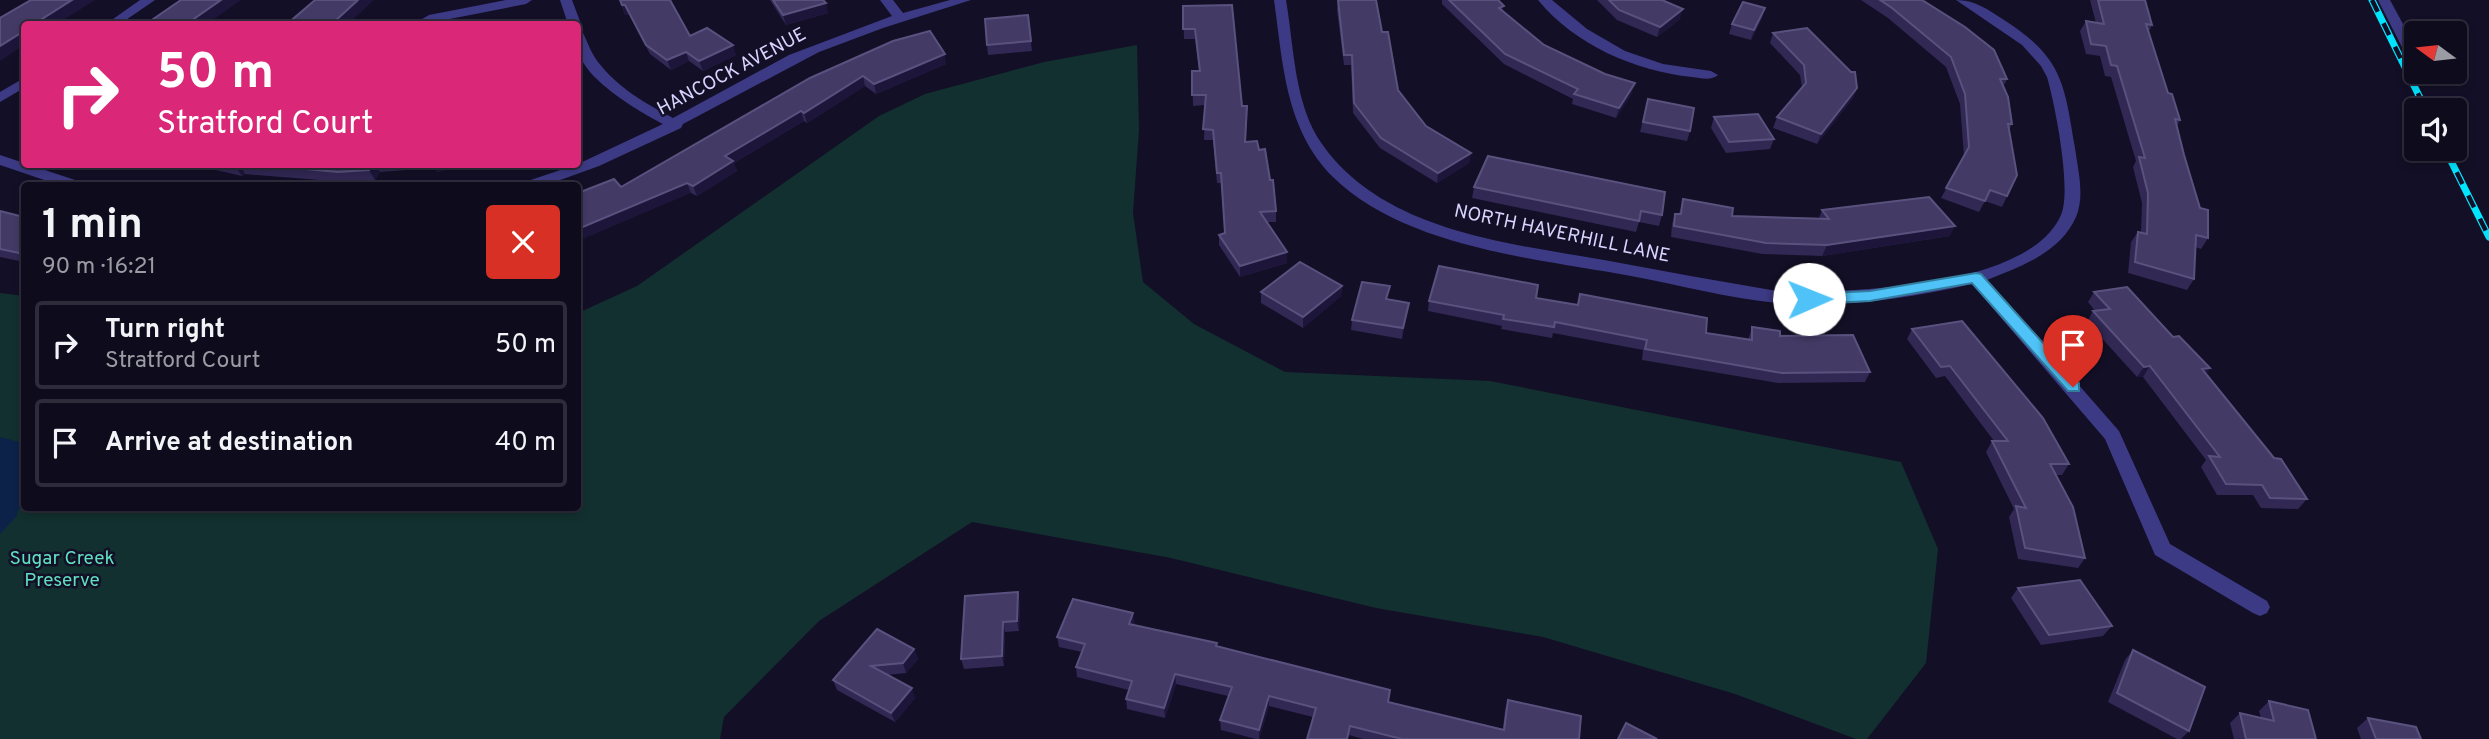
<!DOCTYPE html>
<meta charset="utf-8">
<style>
:root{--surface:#0e0b1c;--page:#171425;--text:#f1f3f6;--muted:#9b9ba3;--line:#2e2b3b}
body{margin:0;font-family:Overpass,sans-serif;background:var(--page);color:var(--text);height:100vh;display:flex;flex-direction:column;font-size:26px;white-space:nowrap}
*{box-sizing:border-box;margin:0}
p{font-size:23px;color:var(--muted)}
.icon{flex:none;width:38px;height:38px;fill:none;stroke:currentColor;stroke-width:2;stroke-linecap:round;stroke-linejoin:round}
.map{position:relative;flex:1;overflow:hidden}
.panel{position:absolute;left:21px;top:182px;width:560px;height:329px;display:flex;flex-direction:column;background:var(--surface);border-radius:7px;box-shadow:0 4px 10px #0003,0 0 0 2px var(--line)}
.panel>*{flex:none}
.hud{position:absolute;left:21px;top:21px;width:560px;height:147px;border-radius:7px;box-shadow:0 4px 10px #0003,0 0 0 2px var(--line);background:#db2777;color:#fff;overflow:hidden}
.needle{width:46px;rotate:285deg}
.fabs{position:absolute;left:2404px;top:21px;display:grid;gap:14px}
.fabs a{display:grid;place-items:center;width:63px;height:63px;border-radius:7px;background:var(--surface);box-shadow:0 4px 10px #0003,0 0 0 2px var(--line);font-size:35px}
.pin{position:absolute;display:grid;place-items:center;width:60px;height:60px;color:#fff;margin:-72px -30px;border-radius:50% 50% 50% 0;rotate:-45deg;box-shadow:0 0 7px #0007}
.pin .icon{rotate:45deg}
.me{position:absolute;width:77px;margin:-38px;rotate:89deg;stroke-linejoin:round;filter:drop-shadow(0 0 5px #0008)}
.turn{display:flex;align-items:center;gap:24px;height:147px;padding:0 21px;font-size:32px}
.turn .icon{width:91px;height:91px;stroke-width:2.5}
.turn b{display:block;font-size:49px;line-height:60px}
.round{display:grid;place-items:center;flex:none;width:74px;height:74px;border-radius:7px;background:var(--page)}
.overview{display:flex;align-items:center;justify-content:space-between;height:119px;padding:0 21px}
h1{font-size:42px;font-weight:700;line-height:52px}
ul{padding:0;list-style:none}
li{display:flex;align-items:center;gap:21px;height:88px;margin:0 14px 10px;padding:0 7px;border:4px solid var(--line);border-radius:7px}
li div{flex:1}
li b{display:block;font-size:26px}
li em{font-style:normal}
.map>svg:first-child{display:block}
</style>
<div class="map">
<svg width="2489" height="739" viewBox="0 0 2489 739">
<rect width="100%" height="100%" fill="#130f26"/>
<path fill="#12302f" d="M1137,45L1139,130L1133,213L1143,282L1194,324L1285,372L1490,381L1901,462L1938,549L1926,663L1867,739H1856L1735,694L1543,637L1376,608L1171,558L972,522L819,621L724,717L720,739H0V293L24,296V508H578V313L637,286L879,116L925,94L1044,62Z"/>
<path fill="#0c2248" d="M0,437L19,442L24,450V496L16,517L0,534Z"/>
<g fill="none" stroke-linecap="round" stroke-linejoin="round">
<g fill="#3d3a85" fill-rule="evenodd">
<path d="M140,0H155L120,24H106Z"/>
<path d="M506,0H532L526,4L429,23L422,19L429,15Z"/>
<path d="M560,0H572L581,24L579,27L568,24Z"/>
<path d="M880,0H893L903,13L950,0H971L883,28L819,52L683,124L681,128L599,166L563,179L540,186H513L578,164L663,124C638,111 582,78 578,49C577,44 578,37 578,32L583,33C588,43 591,53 598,62C617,87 646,104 673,118L789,55L892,16Z"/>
<path d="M1274,0H1286C1294,46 1294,105 1322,144C1383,231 1507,243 1604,260C1662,271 1719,281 1777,291C1846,293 2029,289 2061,215C2072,190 2055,104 2047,77L2041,66L2022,45L1956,0C1975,0 1987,9 2004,20C2063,58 2064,83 2075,148C2078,170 2085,196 2076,217C2060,253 2020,267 1987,280L2119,431L2170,544L2267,601L2270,607L2267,613L2260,616L2253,613L2155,555L2105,439L1972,284C1910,298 1841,309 1777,303C1728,298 1679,285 1631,276C1537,259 1404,247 1333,177C1285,129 1283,63 1274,0Z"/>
<path d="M1538,0H1552L1587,29L1625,51L1663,64L1711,71L1718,75C1711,81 1701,78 1692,77C1635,71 1575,45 1538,0Z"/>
<path d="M2378,0H2390L2417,50L2415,53H2405Z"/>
<path d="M24,78V88L0,102V92Z"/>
<path d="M0,155L84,183L86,186H62L0,165Z"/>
</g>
<g stroke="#00e5ff" stroke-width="7">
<g id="rail">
<path d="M2372,0L2426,110"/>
<path d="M2445,149L2489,237"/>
</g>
</g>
<use href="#rail" stroke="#130f26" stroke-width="4.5" stroke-dasharray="13" stroke-linecap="butt"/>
</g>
<g fill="#312854">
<path d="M620,0L690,36L736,55L703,71L689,61L671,70L650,54L629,14L625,15Z"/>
<path d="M770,0H823L828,13L786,25Z"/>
<path d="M1338,0L1382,32L1398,90L1426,126L1471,153L1469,163L1437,183L1380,148L1353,113L1351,65H1344L1337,10Z"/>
<path d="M1442,0H1498L1504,12L1544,45L1632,93L1616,118L1572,104L1573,99L1504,64L1442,4Z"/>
<path d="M1597,0H1662L1680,19L1657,37L1617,20Z"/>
<path d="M1861,0H1922L2007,79L2003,87L2012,124L2009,130L2017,175L2002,207L1985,201L1979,212L1941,198L1964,156L1960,104L1946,67L1888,18Z"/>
<path d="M2090,0H2145L2152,25L2149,31L2168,93L2180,120L2177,126L2208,238L2201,249L2195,247L2194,279L2187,290L2128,273L2131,242L2138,232H2141L2142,203L2133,167L2136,161L2111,77L2105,76L2100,56L2086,54L2080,31L2086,21L2096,23Z"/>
<path d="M1183,6L1247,116L1246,142L1259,150L1270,180L1276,211V222H1267L1287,252V263L1240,277L1219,245V235L1225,233L1221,183H1217L1213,140H1204L1205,105L1193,106L1192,71H1199L1195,39H1184Z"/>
<path d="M1028,15L1032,51L988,55L987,45Z"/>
<path d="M1762,18L1751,40L1729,34L1732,24Z"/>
<path d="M1773,33L1857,88L1853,98L1817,144L1773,128L1777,117L1802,88L1800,75L1770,43Z"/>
<path d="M946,64L876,94L865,86L807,123L804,121L734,163L737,171L697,196L691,193L621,187L810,78Z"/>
<path d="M1648,99L1690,131L1687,141L1640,132Z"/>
<path d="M1714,117L1774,139L1770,149L1726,153L1711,128Z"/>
<path d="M1488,156L1662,215L1659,226L1639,222L1636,232L1472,198L1474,187Z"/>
<path d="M189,164H476L437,172L435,168L380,172L375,180L344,182L245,174L242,176Z"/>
<path d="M1683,199L1732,216L1819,218L1822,210L1950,236L1822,256L1762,254L1671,237L1672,224L1675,214H1679Z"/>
<path d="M0,211L24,217V262L0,257Z"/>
<path d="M1342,286L1341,296L1303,328L1261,303V292Z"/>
<path d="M2094,292L2173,337L2210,368L2206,374L2307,499L2298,509L2261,508L2253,495H2217L2201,467L2206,460L2143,377H2137L2087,322L2093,311H2095L2088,302Z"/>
<path d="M1580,294L1706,333L1748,340L1752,327L1780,336L1870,372L1865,382L1778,383L1642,360L1643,350L1553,333L1552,338L1501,329L1502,326L1428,311L1429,301L1536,298L1577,305Z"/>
<path d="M1388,300L1409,303L1402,339L1351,330L1352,320Z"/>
<path d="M1912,329L2069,464L2062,475H2056L2085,558L2078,568L2018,559L2009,517L2014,509L1986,452L1992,441H1994L1945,376L1936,378L1907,339Z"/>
<path d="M2018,588L2112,626L2103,636L2041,645L2011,598Z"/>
<path d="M1020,602L1019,631L1005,632L1004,666L964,669L961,659Z"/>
<path d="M1135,623L1134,625L1217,647L1388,702L1503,729L1505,710L1508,700L1579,739H1363L1349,735L1313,717L1269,706L1259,739H1256L1221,730L1220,720L1228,696L1176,684L1165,718L1127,709L1126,699L1129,690L1077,677L1076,667L1082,652L1059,647L1057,637Z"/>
<path d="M914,649L918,659L906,673L887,675L915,698L895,722L837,690L833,680Z"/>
<path d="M2133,650L2189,731L2181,739H2177L2108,702L2125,660Z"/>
<path d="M2269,701L2316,739H2234L2230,723L2240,713L2261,718L2259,711Z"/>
<path d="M2368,718L2421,739H2361L2357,728Z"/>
</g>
<g fill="#1d163a">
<path d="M72,0H95L57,24H34Z"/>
<path d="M221,0H241L207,24H193L191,21Z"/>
<path d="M358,0H374L348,24H335L334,22Z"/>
<path d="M826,3L828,13L786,25L783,15Z"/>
<path d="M622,5H625L629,14L625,15Z"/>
<path d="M1765,8L1762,18L1751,40L1754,30Z"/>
<path d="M1683,9L1680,19L1657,37L1660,27Z"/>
<path d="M24,31V45L0,61V46Z"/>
<path d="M733,45L736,55L703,71L699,61Z"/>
<path d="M686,52L689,61L671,70L667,60Z"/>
<path d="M945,54L946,64L876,94L874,84Z"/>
<path d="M863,76L865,86L807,123L804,113Z"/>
<path d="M1635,83L1632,93L1616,118L1619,108Z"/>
<path d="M1857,88L1853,98L1817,144L1821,134Z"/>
<path d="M801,111L804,121L734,163L737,171L697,196L693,186L725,156Z"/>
<path d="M1471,153L1469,163L1437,183L1438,173Z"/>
<path d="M237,164H239L245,174L242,176L235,166Z"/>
<path d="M372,164H376L380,172L375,180L369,170Z"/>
<path d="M433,164H476L437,172Z"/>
<path d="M687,183L691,193L578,241V229Z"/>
<path d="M1955,226L1950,236L1822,256L1827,245Z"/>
<path d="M1287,252V263L1240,277V266Z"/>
<path d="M1342,286L1341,296L1303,328V317Z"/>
<path d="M1409,303L1407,314L1402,339L1403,328Z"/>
<path d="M2150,366L2143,377H2137L2144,367Z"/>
<path d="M2210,368L2203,379L2202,369Z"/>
<path d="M1018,592L1020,602L1019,631L1017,621Z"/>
<path d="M1133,613L1135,623L1130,634L1129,624Z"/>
<path d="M1003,622L1005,632L1004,666L1002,656Z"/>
<path d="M914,649L918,659L906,673L903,663Z"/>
<path d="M1175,674L1176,684L1165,718L1164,708Z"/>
<path d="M912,688L915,698L895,722L891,713Z"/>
<path d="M1269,696V706L1259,739V730Z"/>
</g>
<g fill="#433a66" stroke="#5a527e" stroke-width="2">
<path d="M31,0H72L34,24H24V31L0,46V18Z"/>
<path d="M181,0H221L191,21L200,23L198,24H146Z"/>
<path d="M315,0H358L334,22L335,24H287Z"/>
<path d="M620,0H670L690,36L707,28L733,45L699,61L686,52L667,60L646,45L625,5H622Z"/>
<path d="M773,0H823L826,3L783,15Z"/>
<path d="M1338,0H1376L1382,32H1388L1398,90L1426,126L1471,153L1438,173L1381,138L1354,103L1352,55H1344Z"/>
<path d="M1449,0H1498L1504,6L1499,8L1544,45L1605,74L1635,83L1619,108L1574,94L1578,89L1505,54Z"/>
<path d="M1609,0H1662L1683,9L1660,27L1619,10Z"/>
<path d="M1880,0H1922L1965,27L1994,50L2007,79H2000L2008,97L2012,124H2008L2017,175L2007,196L1990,190L1985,201L1946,188L1969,147L1965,94L1951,57L1892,8Z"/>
<path d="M2098,0H2145L2152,25L2146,24L2168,93L2172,94L2180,120L2175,119L2184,155L2200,208L2208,210V238L2196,235L2194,279L2135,262L2138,232L2147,234L2148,193L2139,157L2145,158L2117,66L2111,65L2106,46L2091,44L2086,21L2104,24Z"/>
<path d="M1743,2L1765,8L1754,30L1732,24Z"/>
<path d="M1232,5L1242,106H1247L1245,142L1257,141L1259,150L1265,149L1270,180H1273L1276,211L1260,212L1287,252L1240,266L1219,235L1225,233L1221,173H1217L1213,130L1203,129L1206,95H1192V71H1200L1195,29H1183V6Z"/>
<path d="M1028,15L1031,41L987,45L985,19Z"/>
<path d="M1807,28L1851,72H1855L1857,88L1821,134L1777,117L1806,83L1804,65L1773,33Z"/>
<path d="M930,31L945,54L874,84L863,76L804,113L801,111L725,156L733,161L693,186L687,183L578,229V193L614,179L621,187L810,78L893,41Z"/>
<path d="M1648,99L1694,108L1690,131L1643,122Z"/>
<path d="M1758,114L1774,139L1729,142L1714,117Z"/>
<path d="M1488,156L1665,192L1662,215L1641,211L1639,221L1474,187Z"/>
<path d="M251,164H372L369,170L338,172Z"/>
<path d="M1929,197L1955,226L1827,245L1766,243L1674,226L1675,214H1681L1683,199L1733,208L1732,216L1829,219L1822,210Z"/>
<path d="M0,211L24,217V254L0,249Z"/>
<path d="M1300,262L1342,286L1303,317L1261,292Z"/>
<path d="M1439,266L1538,285L1536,298L1578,305L1580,294L1707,318L1706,333L1752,340V327L1780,331V336L1853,335L1870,372L1782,373L1645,349L1647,340L1555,322L1554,327L1503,319L1504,315L1429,301Z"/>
<path d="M1362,282L1390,286L1386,299L1409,303L1403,328L1352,320Z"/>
<path d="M2127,287L2173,337L2179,336L2210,368L2202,369L2274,458L2281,459L2307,499L2270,498L2262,485L2226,484L2209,456L2220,457L2150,366L2144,367L2093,311L2110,309L2094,292Z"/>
<path d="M1962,321L2043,418L2069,464H2050L2073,507L2085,558L2025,548L2016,506L2026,508L1992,441H2008L1950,366L1941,367L1912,329Z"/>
<path d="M2080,580L2112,626L2049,635L2018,588Z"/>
<path d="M1018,592L1017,621L1003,622L1002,656L961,659L965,596Z"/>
<path d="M1073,599L1133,613L1129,624L1217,643L1216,646L1390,690L1388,702L1504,730L1508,700L1581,716L1579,739H1402L1350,726L1347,739H1307L1316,708L1269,696L1259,730L1220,720L1232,687L1175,674L1164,708L1126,699L1132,681L1076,667L1085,644L1057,637Z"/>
<path d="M877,629L914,649L903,663L871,666L912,688L891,713L833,680Z"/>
<path d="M2133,650L2205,687L2189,731L2117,693Z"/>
<path d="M2269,701L2308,710L2316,739H2246L2240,713L2274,721Z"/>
<path d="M2368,718L2416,727L2421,739H2376Z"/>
<path d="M1626,723L1657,739H1618Z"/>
</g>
<path fill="#4fc3f7" stroke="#337fa1" stroke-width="2" d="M1976,273L1981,274L2079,383V391H2068L1972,283L1870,301L1809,304L1802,299L1809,294L1870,291Z"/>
<g text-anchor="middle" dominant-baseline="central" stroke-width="5" stroke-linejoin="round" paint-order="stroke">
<g font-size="19" fill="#d9d4ff" stroke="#130f26">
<text transform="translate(732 72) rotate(-28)">HANCOCK AVENUE</text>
<text transform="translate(1562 234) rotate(12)">NORTH HAVERHILL LANE</text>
</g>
<g font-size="19" fill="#5fe0c0" stroke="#130f26">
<text x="62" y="559">Sugar Creek<tspan x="62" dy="22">Preserve</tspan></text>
</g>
</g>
</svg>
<div class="fabs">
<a><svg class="needle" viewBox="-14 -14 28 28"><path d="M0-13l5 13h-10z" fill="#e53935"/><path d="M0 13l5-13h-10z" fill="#9b9ba3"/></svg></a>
<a><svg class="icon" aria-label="sound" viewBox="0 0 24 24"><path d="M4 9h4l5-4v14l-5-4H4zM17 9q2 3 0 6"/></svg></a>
</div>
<div class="pin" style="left:2073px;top:387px;background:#d93025"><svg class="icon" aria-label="arrive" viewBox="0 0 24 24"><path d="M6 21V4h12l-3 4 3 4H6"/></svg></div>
<svg class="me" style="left:1809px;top:299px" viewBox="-20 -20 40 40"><circle r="19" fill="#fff"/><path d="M0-13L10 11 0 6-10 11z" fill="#4fc3f7"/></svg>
<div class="hud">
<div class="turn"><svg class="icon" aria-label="right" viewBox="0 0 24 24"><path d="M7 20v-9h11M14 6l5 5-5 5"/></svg><div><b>50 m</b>Stratford Court</div></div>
</div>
<section class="panel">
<div class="overview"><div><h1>1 min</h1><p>90 m · 16:21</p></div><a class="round" style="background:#d93025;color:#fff"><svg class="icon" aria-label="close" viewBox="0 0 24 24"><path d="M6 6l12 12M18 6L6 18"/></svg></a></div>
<ul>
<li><svg class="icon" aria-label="right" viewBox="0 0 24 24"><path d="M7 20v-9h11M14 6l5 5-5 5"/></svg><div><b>Turn right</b><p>Stratford Court</p></div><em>50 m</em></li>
<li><svg class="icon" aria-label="arrive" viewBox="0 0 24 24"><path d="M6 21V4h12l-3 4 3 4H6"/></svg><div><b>Arrive at destination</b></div><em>40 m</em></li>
</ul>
</section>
</div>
